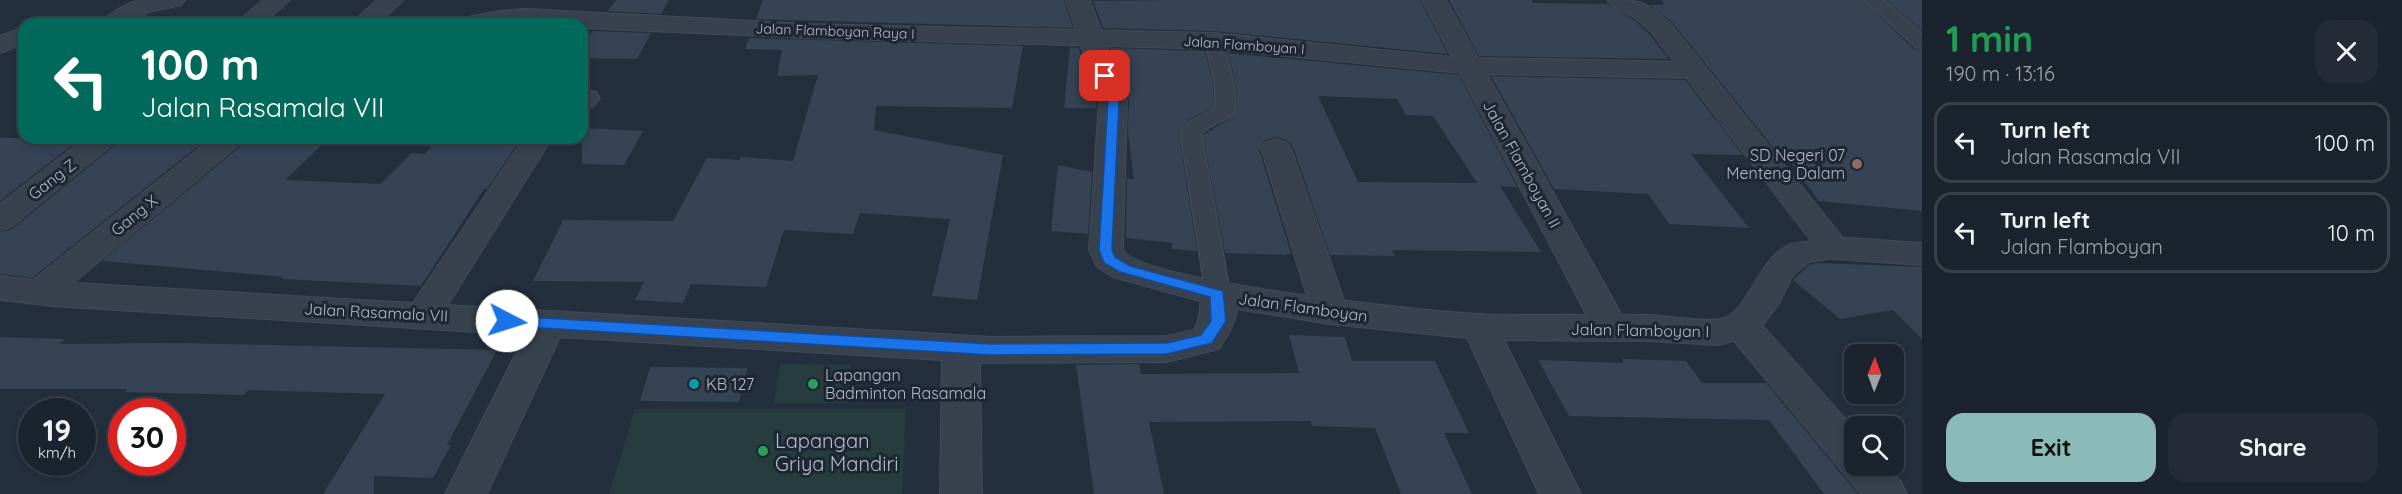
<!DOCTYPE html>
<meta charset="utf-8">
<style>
:root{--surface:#1b232e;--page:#242b36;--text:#f1f3f6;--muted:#a0a4aa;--line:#39404a;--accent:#8bbbb9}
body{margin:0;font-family:Quicksand,sans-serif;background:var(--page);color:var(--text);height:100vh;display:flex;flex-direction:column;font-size:22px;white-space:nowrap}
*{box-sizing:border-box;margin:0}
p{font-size:20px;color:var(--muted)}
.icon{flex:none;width:33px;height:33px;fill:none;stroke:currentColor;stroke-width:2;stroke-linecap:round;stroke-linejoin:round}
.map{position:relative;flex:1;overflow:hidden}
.sheet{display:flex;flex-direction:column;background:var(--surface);width:480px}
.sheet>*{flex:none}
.hud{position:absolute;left:18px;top:18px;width:570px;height:126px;border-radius:18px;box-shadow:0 3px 9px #0003,0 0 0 2px var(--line);background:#00695c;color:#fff;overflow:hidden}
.needle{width:39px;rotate:1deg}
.controls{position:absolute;left:1844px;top:344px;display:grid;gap:12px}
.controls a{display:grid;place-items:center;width:60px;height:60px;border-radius:12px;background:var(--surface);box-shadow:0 3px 9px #0003,0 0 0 2px var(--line);font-size:30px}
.speed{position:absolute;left:18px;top:398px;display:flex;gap:12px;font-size:30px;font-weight:700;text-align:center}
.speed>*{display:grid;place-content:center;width:78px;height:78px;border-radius:50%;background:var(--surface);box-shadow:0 3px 9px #0003,0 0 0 2px var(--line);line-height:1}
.speed small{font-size:15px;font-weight:400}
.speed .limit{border:9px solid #d22;background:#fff;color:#111}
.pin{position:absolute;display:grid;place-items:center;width:51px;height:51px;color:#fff;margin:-26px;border-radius:12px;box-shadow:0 3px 9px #0006}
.me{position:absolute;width:66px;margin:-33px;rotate:95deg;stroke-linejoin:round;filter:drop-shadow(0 0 4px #0008)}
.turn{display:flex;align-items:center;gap:21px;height:126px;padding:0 24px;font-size:27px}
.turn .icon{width:78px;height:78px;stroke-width:2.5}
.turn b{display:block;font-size:42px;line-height:51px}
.round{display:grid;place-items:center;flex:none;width:63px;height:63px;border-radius:18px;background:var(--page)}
.head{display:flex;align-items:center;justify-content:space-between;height:102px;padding:0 24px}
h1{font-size:36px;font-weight:700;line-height:45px;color:#1e9e55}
.primary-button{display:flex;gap:12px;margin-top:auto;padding:12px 24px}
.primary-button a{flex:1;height:69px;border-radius:18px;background:var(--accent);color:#111;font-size:24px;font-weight:700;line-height:69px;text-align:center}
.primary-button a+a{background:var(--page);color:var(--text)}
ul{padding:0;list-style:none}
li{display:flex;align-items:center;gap:18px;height:81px;margin:0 12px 9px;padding:0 12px;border:3px solid var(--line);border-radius:18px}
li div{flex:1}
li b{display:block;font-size:22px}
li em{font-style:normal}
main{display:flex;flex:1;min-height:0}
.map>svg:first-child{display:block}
</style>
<main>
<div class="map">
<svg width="1922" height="494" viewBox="0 0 1922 494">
<rect width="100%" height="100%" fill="#242f3e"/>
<g fill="#263c3f">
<path d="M780,364L851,365L847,403H774Z"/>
<path d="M635,409H906L902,494H609Z"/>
</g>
<g fill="#364354" fill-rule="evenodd">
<path d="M616,0H669L661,14L608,11Z"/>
<path d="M763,0H1064L1073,28L756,19Z"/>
<path d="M1168,0H1420L1448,54L1214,31L1103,28L1093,1Z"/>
<path d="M1449,0H1532L1533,3L1607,4L1633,19L1650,35L1669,59L1479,56Z"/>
<path d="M1661,0H1863L1914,49L1922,50V211L1819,201L1786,156H1780L1672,22L1650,5H1665Z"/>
<path d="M1886,0H1922V31Z"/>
<path d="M593,31L651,33L637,59L582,58V45Z"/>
<path d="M749,38L1023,46L1012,108L876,106L874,130L1003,155L977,300L932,296L950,219L860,213L853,234L784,230L766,287L691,284L683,303L635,300L644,282L533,281L563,220L673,221L707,158L740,160L741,157L793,161L818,75L777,76L782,50L745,49Z"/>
<path d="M1070,47L1079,48L1097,101L1096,108H1064Z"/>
<path d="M1110,48L1205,51L1213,81L1214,108L1190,119L1179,134L1197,251L1172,249V243L1126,238L1127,178L1134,180L1128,132L1129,101Z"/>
<path d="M1228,53L1459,75L1517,187L1500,186L1541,252L1392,250L1395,256L1330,255L1293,147L1287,140L1275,137L1264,141L1259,149L1291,254L1286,253L1287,255L1225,253L1203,135L1229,119L1238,110L1235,80ZM1318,96L1397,99L1406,115L1433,116L1477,183L1358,182Z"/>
<path d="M1491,76L1685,80L1743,155L1691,154L1749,228L1669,224L1648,194L1554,189Z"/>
<path d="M582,128L643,131L624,165L582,164Z"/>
<path d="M0,138H81L0,201Z"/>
<path d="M119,138H208L32,278L0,274V232L12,229L114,146Z"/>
<path d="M246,138H329L285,180L380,184L412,153L425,154L437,138H521L487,189H484L421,286L282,279L284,277L102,261L241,146Z"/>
<path d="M1058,165L1092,172L1088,234L1051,231Z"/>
<path d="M1816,263L1922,267V339L1893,310L1840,319L1793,280L1810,264Z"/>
<path d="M1289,335L1345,337L1352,361H1435L1469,433H1444L1472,494H1401L1375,428L1312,426L1311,421L1149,422L1164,494H1094L1076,365L1139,364L1141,374L1299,373Z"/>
<path d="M0,337L65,339L60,344L178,343L497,350L447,445H451L433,478L374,476V494H323L385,394L248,390L244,395L125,392L127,389H0Z"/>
<path d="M1622,359L1686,361L1702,383H1766L1858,494H1824L1769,420L1569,416L1538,360L1624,363Z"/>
<path d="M650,367L747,368L739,402L640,401Z"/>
</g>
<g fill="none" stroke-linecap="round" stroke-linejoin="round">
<g stroke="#414a57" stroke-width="3">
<g id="service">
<path d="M1865,0H1883L1922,34V48L1916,47Z"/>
<path d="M1214,36L1220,37L1223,41L1233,81L1236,110C1226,123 1210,122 1201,134L1230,294L1226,300L1218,302L1210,300L1206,294L1181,134L1191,121L1216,109L1215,81L1205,41L1208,37Z"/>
</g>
</g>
<g stroke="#414a57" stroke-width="2">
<g id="minor">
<path d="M140,0H185L181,5L149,12L130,24H101C108,13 127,3 140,0Z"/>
<path d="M263,0H290L262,24H235Z"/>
<path d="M377,0H403L378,24H351Z"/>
<path d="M1422,0H1446L1478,58L1692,62L1701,64L1705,70L1701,76L1692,78L1487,74L1629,328L1624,337L1611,341L1598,337L1460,73L1214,49L809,38L582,28V24H459L462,19C483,13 504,10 526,9L809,24L1214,33L1452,57Z"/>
<path d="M24,27V44L0,53V36Z"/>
<path d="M586,90L596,92L600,98L592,107L582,109V91Z"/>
<path d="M85,138H117L113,144L11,227L0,230V204Z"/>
<path d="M212,138H244L240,144L73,283L413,303L524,138H552L448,305L991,337L1167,336L1194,330C1204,314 1196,301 1206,286L1218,282L1230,286C1245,309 1232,329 1219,349L1167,362L980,363L982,494H940L942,360L560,337L487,494H445L525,335L53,306L0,300V276L33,280Z"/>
<path d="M1276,139L1286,142L1291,148L1348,312L1343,321L1330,324L1317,321L1312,312L1261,148L1266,142Z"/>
<path d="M1834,237L1922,243V265L1834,259L1822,256L1817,248L1822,240Z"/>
<path d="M1742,313L1755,317L1854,429V465H1886L1901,482L1907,494H1861L1729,335L1724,326L1729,317Z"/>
</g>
</g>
<g stroke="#414a57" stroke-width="2">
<path id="tertiary" d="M1066,0H1090L1127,101L1123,250C1142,282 1431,312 1480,314C1536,317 1592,313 1648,315C1671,316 1698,322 1720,319C1749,314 1756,260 1789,245C1796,242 1804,242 1811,241L1652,33L1634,17L1611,5L1607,0C1641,0 1644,0 1670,23L1851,248L1846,256L1809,262L1793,275L1778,305L1755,335L1718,345L1647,341L1504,340L1581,494H1539L1467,338L1330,324L1218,306L1113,277L1097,267L1089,250L1099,101Z"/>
</g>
<use href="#service" fill="#38414e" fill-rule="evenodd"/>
<use href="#minor" fill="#38414e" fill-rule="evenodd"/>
<use href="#tertiary" fill="#38414e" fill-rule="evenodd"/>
</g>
<path fill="#1a73e8" stroke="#114b97" stroke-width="1.5" d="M1105,72L1111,76L1119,101L1112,250L1115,257L1130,266L1223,291L1226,321L1212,343L1167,354L991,355L507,326L499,321L507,316L991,344L1167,343L1201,335L1211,321L1210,297L1120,272L1104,263L1099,250L1108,101L1100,76Z"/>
<circle fill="#8d6e63" stroke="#1d2633" stroke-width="2" cx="1857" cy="164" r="6"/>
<circle fill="#0f9aa8" stroke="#1d2633" stroke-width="2" cx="694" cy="384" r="6"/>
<g fill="#2e9e5b" stroke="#1d2633" stroke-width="2">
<circle cx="813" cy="384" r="6"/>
<circle cx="763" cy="451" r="6"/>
</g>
<g text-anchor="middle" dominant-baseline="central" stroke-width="6" stroke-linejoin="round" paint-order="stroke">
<g font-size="14" fill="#b4bcc9" stroke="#1d2633">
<text transform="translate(835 31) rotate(2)">Jalan Flamboyan Raya I</text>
<text transform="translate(1244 45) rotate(4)">Jalan Flamboyan I</text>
</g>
<g font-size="16" fill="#b4bcc9" stroke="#1d2633" text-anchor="start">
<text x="1845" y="155" text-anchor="end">SD Negeri 07<tspan x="1845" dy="18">Menteng Dalam</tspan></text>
<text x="825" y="375">Lapangan<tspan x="825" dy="18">Badminton Rasamala</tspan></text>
<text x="706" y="384">KB 127</text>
</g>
<g font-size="16" fill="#b4bcc9" stroke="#1d2633">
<text transform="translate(1522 164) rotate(61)">Jalan Flamboyan II</text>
<text transform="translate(52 179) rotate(-38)">Gang Z</text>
<text transform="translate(134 215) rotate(-39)">Gang X</text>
<text transform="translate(1303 307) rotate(8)">Jalan Flamboyan</text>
<text transform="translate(376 312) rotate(3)">Jalan Rasamala VII</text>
<text transform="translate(1640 330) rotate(1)">Jalan Flamboyan I</text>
</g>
<g font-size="20" fill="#b4bcc9" stroke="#1d2633" text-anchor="start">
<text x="775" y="440">Lapangan<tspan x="775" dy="23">Griya Mandiri</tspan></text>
</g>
</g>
</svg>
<div class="controls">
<a><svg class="needle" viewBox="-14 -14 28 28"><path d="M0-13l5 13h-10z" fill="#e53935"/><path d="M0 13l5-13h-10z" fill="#a0a4aa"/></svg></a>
<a><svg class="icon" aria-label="search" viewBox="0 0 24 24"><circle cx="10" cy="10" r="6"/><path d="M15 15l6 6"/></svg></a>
</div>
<div class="speed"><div>19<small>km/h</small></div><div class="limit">30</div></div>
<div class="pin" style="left:1105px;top:76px;background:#d93025"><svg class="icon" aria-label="arrive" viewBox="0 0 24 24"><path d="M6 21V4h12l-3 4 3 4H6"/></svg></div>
<svg class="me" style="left:507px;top:321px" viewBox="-20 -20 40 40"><circle r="19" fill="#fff"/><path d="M0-13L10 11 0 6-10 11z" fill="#1a73e8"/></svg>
<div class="hud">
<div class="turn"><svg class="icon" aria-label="left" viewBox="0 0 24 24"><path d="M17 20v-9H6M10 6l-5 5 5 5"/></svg><div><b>100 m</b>Jalan Rasamala VII</div></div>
</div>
</div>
<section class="sheet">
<div class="head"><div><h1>1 min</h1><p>190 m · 13:16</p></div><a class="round"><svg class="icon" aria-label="close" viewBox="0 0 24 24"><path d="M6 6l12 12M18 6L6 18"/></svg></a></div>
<ul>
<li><svg class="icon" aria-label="left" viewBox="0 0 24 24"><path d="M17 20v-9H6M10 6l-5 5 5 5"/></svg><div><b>Turn left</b><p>Jalan Rasamala VII</p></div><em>100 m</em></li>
<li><svg class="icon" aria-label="left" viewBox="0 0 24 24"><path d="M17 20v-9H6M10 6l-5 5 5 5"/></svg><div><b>Turn left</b><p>Jalan Flamboyan</p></div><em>10 m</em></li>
</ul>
<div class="primary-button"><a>Exit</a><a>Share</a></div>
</section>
</main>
